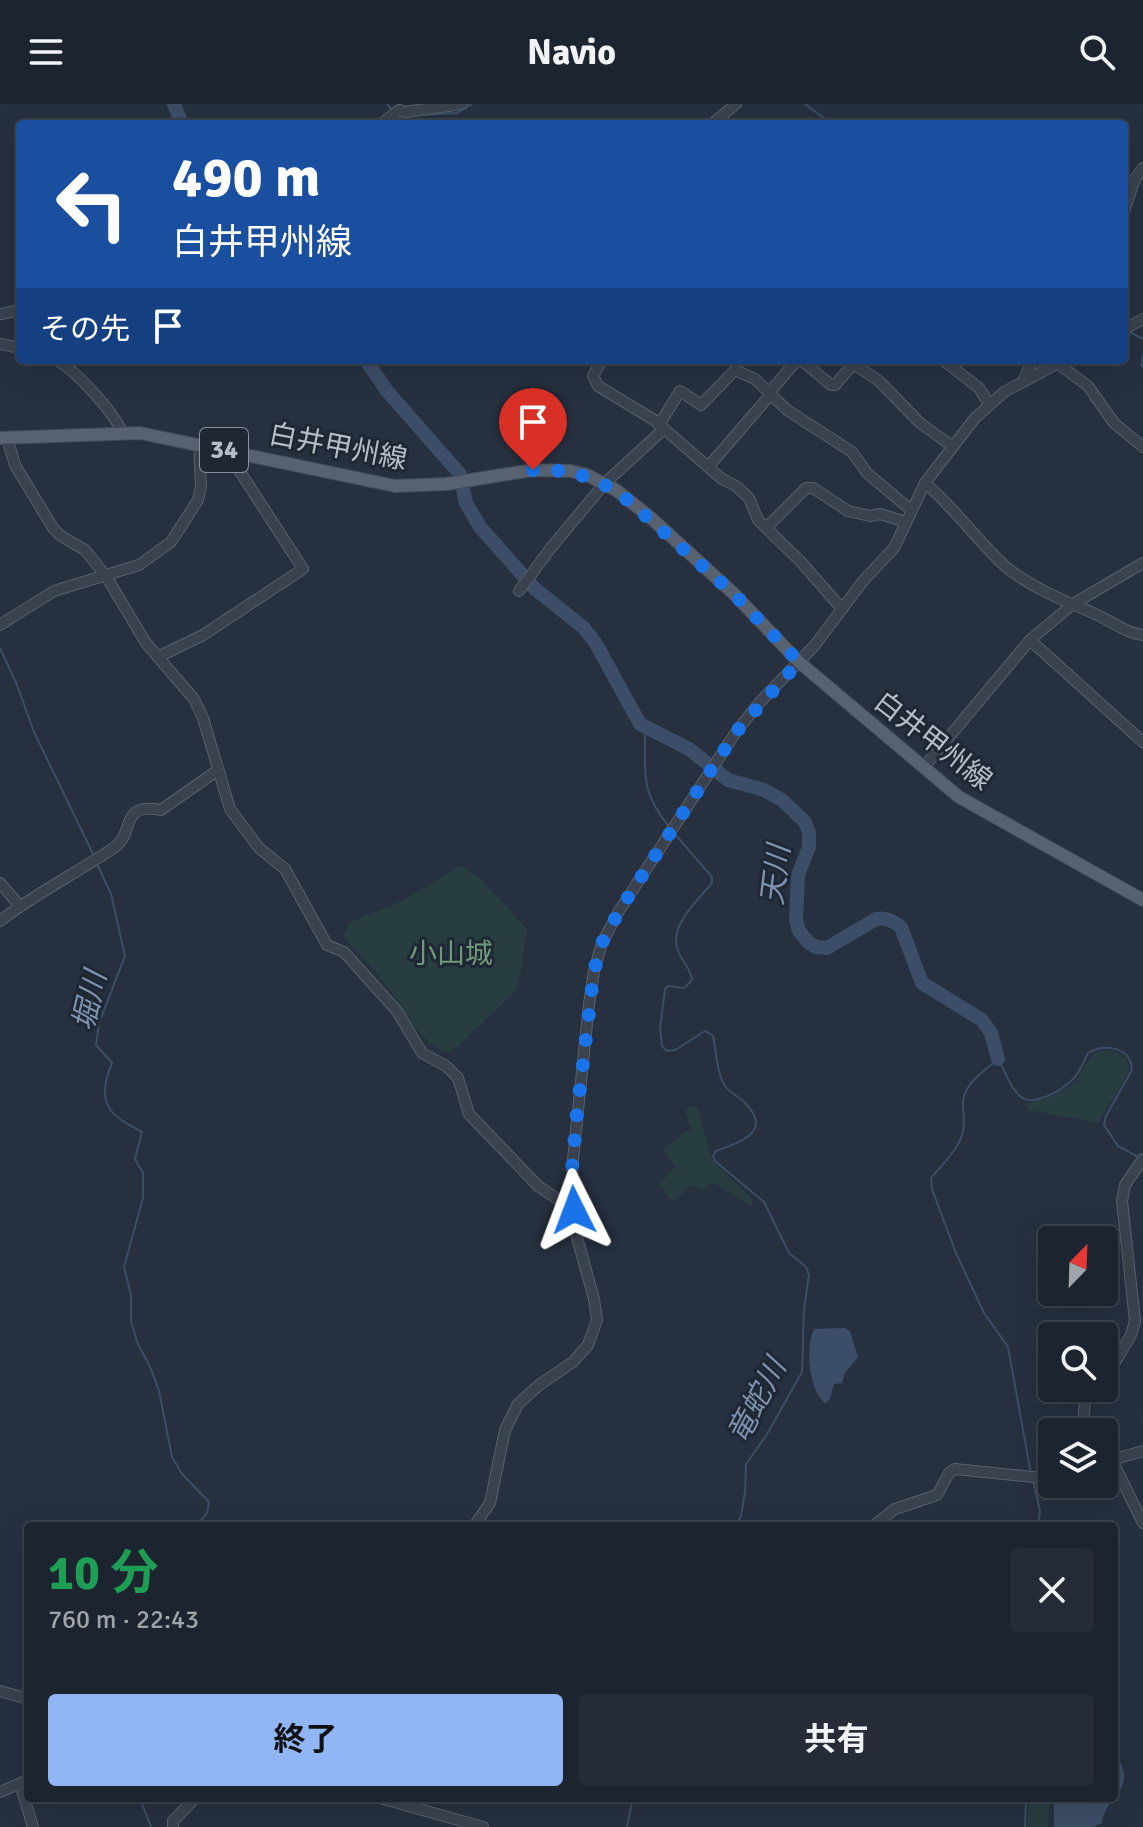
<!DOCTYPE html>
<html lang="ja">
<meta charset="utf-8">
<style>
:root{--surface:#1c242f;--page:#252c37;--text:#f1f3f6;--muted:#a0a4aa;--line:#3a414b;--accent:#90b6f5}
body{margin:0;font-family:Signika,"Noto Sans JP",sans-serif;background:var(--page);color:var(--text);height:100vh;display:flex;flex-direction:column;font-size:30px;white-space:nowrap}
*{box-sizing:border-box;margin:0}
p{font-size:26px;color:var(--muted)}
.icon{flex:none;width:44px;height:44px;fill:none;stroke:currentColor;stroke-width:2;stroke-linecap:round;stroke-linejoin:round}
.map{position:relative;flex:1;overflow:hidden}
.side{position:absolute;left:24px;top:1418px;width:1094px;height:280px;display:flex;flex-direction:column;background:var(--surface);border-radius:8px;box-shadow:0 8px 32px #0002,0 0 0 2px var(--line)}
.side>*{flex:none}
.top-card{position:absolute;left:16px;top:16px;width:1112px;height:244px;border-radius:8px;box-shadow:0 8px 32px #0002,0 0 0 2px var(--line);background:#1a4fa0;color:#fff;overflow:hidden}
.needle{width:52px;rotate:23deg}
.tools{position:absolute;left:1038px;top:1122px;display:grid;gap:16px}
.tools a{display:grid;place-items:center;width:80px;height:80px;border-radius:8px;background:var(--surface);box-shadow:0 8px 32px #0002,0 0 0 2px var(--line);font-size:40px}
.pin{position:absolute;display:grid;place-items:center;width:68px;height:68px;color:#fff;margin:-82px -34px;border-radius:50% 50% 50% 0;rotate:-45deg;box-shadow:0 0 8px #0007}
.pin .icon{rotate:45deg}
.me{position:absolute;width:88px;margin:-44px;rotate:357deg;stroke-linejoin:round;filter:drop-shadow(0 0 6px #0008)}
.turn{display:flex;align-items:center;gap:28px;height:168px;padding:0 24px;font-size:36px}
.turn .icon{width:104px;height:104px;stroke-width:2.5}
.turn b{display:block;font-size:56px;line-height:68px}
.then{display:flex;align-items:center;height:76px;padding:0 24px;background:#0003;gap:16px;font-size:30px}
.round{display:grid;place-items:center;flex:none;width:84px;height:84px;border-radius:8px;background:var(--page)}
.headline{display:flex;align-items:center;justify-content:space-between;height:136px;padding:0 24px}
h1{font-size:48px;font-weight:700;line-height:60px;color:#1e9e55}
.primary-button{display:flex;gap:16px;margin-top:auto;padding:16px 24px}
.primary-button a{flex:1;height:92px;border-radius:8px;background:var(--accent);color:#111;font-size:32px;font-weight:700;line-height:92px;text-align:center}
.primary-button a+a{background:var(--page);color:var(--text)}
header{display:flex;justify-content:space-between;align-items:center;height:104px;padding:0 24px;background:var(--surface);font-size:36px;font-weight:700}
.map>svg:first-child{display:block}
</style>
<header><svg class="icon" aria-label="menu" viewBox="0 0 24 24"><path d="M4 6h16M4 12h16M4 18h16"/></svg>Navio<svg class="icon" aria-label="search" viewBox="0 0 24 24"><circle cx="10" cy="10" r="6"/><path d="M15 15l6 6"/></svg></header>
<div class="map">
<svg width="1143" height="1723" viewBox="0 0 1143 1723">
<rect width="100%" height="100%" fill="#26303f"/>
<g fill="#283d40">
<path d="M461,761L481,775L527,825C523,846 523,869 515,888L450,949C419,941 408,909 390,886C376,867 359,850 343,832L351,818L406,795Z"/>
<path d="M1097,947H1115L1126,953L1130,964C1122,984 1108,1000 1098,1019L1028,1006L1026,1000C1044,996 1066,989 1078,974C1085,964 1087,955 1097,947Z"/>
<path d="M697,1002L712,1056L751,1094L754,1103L713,1079L702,1087L692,1081L673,1097L658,1081L676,1062L662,1046L686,1027L692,1028L686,1010L687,1003Z"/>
<path d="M1029,1694H1050L1048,1723H1027Z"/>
</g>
<g fill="#3c4d67">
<path d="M844,1224L850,1227L858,1253L845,1269L842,1279L834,1280L830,1295L825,1299C809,1286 805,1243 814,1225Z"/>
<path d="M1114,1647C1141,1687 1106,1689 1102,1719L1093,1723H1054V1694H1114Z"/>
</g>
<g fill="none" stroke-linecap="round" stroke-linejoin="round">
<g stroke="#3c4d67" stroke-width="2">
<path d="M387,0L392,6"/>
<path d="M805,0L832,20"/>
<path d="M400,12L457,9L472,0"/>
<path d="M1130,228L1143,235"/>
<path d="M1143,252L1141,261L1143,263"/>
<path d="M0,544L17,581L34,628L94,752"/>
<path d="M645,621C646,668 638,685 670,724"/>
<path d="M674,729L712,773V779C698,796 668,822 678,847C682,858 691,864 692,876L684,884L668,882L665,885L660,924L662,942L667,947L675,946L705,927L713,932C716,947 717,970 725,982C730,989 738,992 744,998C775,1028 739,1038 716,1047L713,1052L715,1057L764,1098L789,1149L806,1163L809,1171L804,1205L802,1268L766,1332L746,1360L745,1388L741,1412L736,1422"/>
<path d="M96,758L111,790L125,852L99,919L96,941L112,959C95,999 109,1011 142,1028L135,1055L143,1069V1094L124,1163L131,1191V1217L137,1238L151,1265L159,1287L172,1353L182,1370L209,1398L207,1409L196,1422"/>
<path d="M1031,1370L1008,1243L984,1209L956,1149L932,1085L931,1074C941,1062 955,1049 961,1034C965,1024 964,1015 963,1003C961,981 983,968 998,955C1005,967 1010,984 1021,993C1034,1003 1062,986 1072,976C1079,970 1084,957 1088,949C1105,939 1131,943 1132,966L1106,1012L1104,1021L1118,1042L1138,1053"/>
<path d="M1033,1376L1040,1407L1038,1422"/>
<path d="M140,1694L151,1723"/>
<path d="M627,1723L633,1694"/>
<path d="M1025,1723L1026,1694"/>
</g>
<g stroke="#3c4d67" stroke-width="14">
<path d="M174,0L182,20"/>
<path d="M366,256L387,287L460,370L466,399L480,423L535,485L583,523L595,538L640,620L689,645L728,676L764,686L782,696L805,718L809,728V743L798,771L796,816L799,827L808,838L816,843L827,844L876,815C886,813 893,817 901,823L922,879L982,916L991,929L998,955"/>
</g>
<g stroke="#58606c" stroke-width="12">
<g id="minor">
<path d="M381,20L399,6L405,8L462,0"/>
<path d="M712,20L736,0"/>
<path d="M1124,107L1135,75L1143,64"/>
<path d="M0,210L20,206"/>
<path d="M1124,225L1143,215"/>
<path d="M0,240L20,244"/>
<path d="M57,256C79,270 111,305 123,329"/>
<path d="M602,256L593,272L598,282L654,316L722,375L736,382L749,394L758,416L801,458L842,505"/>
<path d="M801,256L831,281H835L855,258"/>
<path d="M943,256L979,284L989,300"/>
<path d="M1057,259L1088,282L1114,319L1143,343"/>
<path d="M853,260L878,276L920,319L952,342"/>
<path d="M1023,277L1033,256"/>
<path d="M769,289L797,256"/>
<path d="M659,321L680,287L701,301L735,266L755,275L787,306L852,348L867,369L911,406"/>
<path d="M7,334L15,361L53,424L61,432L85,446L106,472L146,539L194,595L203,614L230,705L259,744L285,765L327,841L344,848L397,907L422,949L446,962L458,974L469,1010L538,1082L574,1106"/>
<path d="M708,363L771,290"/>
<path d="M925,379C955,404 977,437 1006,463C1032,484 1063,496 1093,509C1110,516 1125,529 1143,531"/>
<path d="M766,424L806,384H813L848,407L870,412L880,410L906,418"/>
<path d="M519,487L550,445L605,379L664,325"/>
<path d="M0,521L54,487L139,461L171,438L198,396L201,382L199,340"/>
<path d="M1030,536L1143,638"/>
<path d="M158,553L203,531L303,465L226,346"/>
<path d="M923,664L1030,536L1073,500L1143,459"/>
<path d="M0,779L20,802"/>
<path d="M0,817C36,789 77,769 115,743C135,729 119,698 161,706L218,666"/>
<path d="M1104,1277L1131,1231L1135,1217L1122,1097L1125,1081L1143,1055"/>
<path d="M1082,1328L1085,1298L1095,1284"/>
<path d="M1112,1356L1143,1419"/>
<path d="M1104,1358L1143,1347"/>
<path d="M474,1422L490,1399L505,1326L518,1300L539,1281L573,1258L588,1241L597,1216L594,1195L575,1126L572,1065L589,900L594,867L602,839L619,807L736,628L760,598L815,541L863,477L894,444L925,379L975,314L1004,288L1064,256"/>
<path d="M873,1422L895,1405L937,1391L949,1369L955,1365L1052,1375"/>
<path d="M0,1587L28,1595"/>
<path d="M20,1680L33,1723"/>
<path d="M0,1688L28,1676"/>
<path d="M380,1694L483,1723"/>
<path d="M173,1723V1717L195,1694"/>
</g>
</g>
<g stroke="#434b58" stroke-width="14">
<path id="major" d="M0,334L140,329L395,382L446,380L533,366L571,367L587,371L616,386L651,414L733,489L799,558L959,693L1143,796"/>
</g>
<use href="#minor" stroke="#3a424f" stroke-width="10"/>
<use href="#major" stroke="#58616f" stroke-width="12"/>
</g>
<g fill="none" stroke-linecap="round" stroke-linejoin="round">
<path stroke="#1a73e8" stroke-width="14" stroke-dasharray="0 25.2" d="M533,366L571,367L616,386L733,489L799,558L736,628L619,807L602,839L594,867L577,1009L572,1065L574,1106"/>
</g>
<g text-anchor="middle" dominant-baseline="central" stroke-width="6" stroke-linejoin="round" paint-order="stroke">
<rect fill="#1f2734" stroke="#89909c" stroke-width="2" x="200" y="324" width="48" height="44" rx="6"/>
<g font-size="26" font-weight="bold" fill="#b6bdc9">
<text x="224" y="346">34</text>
</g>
<g font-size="28" fill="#b6bdc9" stroke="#1f2734">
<text transform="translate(338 343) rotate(11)">白井甲州線</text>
<text transform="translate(933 637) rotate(38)">白井甲州線</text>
</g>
<g font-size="28" fill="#6e9a78" stroke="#1f2734">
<text x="451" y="850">小山城</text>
</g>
<g font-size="30" font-style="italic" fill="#7e93b0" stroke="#1f2734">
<text transform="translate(776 771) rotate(-83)">天川</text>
<text transform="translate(90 897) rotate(-77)">堀川</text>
<text transform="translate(757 1297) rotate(-62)">竜蛇川</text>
</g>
</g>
</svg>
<div class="tools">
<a><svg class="needle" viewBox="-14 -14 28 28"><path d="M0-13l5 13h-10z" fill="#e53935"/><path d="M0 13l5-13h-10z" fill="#a0a4aa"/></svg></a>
<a><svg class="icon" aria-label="search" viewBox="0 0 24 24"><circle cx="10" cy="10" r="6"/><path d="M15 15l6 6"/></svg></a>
<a><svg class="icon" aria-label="layers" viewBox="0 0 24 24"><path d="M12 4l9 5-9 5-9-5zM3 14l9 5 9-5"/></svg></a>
</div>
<div class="pin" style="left:533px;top:366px;background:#d93025"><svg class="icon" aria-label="arrive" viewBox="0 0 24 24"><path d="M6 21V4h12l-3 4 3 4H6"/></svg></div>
<svg class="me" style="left:574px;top:1106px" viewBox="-20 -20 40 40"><path d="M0-17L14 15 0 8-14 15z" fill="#1a73e8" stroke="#fff" stroke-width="4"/></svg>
<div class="top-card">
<div class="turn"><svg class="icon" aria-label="left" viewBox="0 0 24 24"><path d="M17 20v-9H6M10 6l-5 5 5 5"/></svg><div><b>490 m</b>白井甲州線</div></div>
<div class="then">その先<svg class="icon" aria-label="arrive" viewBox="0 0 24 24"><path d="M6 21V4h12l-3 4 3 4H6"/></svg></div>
</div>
<section class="side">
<div class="headline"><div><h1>10 分</h1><p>760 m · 22:43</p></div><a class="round"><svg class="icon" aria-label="close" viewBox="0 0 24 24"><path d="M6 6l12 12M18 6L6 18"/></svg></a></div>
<div class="primary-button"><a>終了</a><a>共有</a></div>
</section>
</div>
